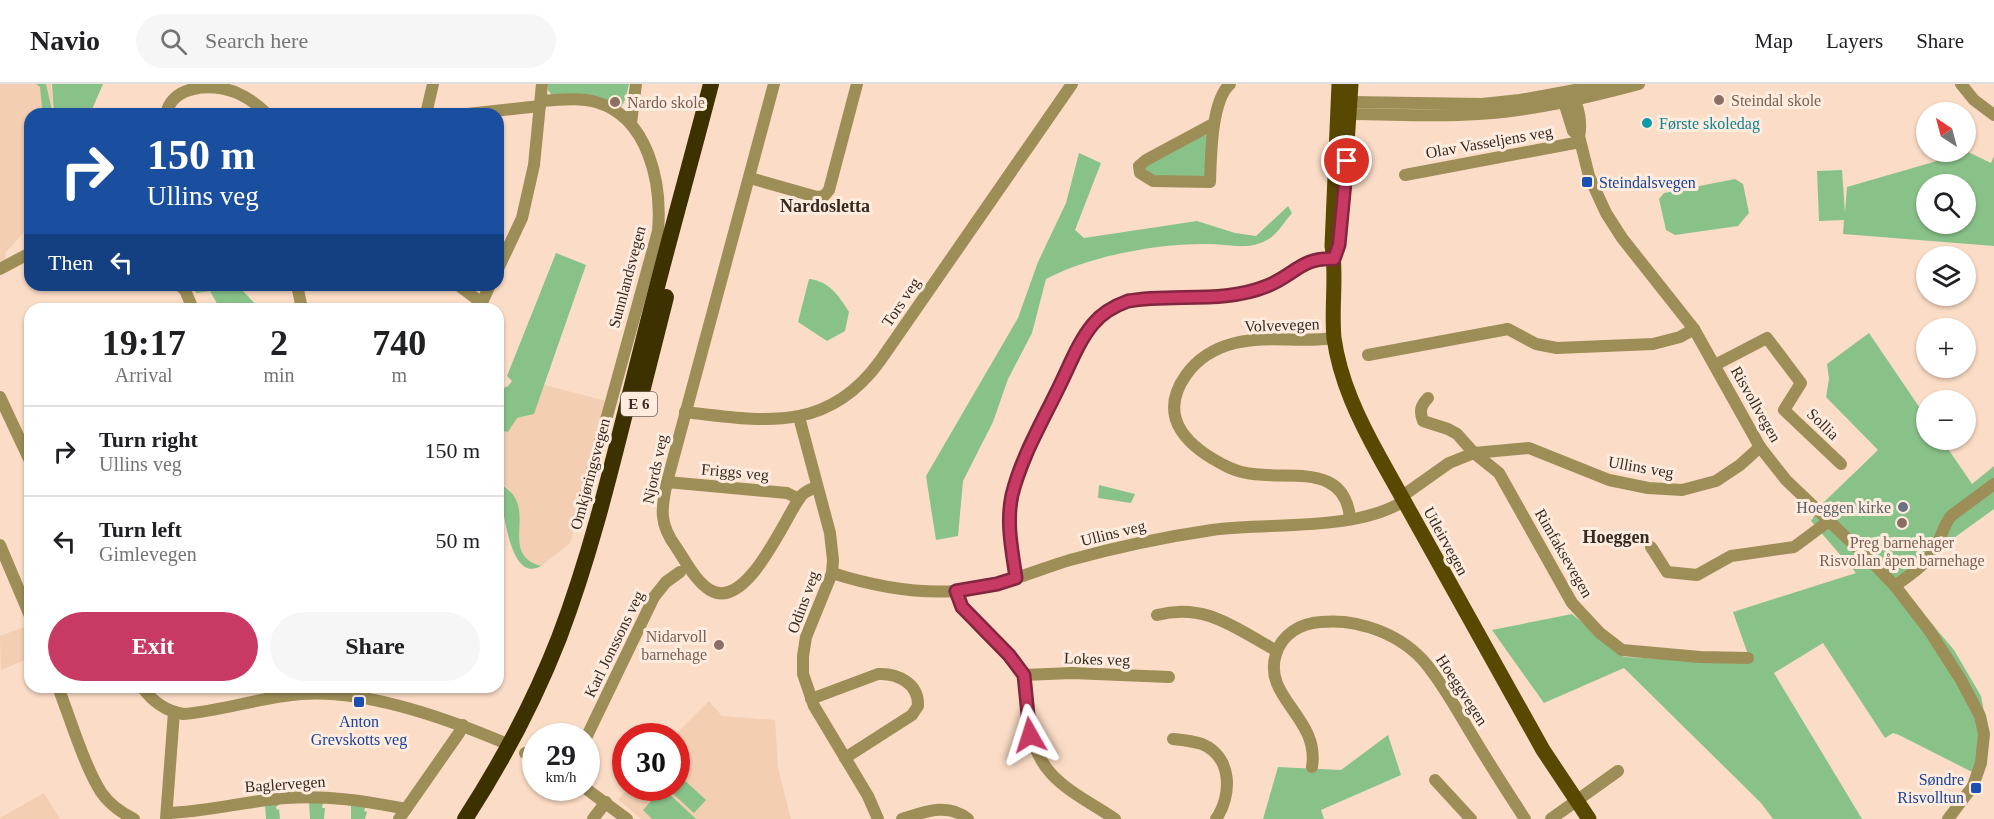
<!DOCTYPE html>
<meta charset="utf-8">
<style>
:root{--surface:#fff;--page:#f6f6f6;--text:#202124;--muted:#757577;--line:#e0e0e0;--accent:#c83a63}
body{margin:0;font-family:Georgia,serif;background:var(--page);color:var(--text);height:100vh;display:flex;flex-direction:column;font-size:22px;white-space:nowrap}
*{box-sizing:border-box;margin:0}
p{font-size:20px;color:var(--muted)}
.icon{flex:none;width:33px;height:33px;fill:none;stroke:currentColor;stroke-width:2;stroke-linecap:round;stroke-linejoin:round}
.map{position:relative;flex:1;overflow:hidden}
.details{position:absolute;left:24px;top:219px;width:480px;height:390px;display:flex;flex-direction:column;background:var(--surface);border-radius:18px;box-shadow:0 2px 4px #0004}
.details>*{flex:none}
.guide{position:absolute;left:24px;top:24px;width:480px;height:183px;border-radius:18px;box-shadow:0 2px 4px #0004;background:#1a4fa0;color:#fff;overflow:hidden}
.needle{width:39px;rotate:324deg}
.buttons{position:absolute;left:1916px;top:18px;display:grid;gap:12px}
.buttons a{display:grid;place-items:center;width:60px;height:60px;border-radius:50%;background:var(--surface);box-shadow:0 2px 4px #0004;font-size:30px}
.speed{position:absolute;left:522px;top:639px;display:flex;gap:12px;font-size:30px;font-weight:700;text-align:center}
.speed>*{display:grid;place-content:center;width:78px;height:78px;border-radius:50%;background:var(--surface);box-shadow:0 2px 4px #0004;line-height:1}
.speed small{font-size:15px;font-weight:400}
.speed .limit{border:9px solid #d22;background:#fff;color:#111}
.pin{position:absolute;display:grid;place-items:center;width:51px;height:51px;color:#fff;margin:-26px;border:3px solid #fff;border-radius:50%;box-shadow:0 2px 6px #0007}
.me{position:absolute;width:66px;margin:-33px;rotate:354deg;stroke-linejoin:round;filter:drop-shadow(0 0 4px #0008)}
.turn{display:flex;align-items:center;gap:21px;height:126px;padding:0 24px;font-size:27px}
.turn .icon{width:78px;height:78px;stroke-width:2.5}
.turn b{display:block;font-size:42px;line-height:51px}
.then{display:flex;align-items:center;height:57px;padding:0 24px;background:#0003;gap:12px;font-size:22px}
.eta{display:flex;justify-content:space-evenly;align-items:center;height:102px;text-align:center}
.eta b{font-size:36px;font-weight:700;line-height:42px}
.button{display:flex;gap:12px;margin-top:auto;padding:12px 24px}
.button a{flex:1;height:69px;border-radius:36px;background:var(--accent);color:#fff;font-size:24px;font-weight:700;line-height:69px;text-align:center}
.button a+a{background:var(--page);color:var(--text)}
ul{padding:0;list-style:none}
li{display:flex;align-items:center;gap:18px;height:90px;padding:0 24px;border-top:2px solid var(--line)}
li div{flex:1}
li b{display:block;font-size:22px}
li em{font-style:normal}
header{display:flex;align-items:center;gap:36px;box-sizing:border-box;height:84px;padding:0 30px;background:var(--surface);border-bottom:2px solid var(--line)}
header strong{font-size:28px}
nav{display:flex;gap:33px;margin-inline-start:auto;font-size:21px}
.search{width:420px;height:54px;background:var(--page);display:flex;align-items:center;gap:15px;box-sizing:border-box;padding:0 21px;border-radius:33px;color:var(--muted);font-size:22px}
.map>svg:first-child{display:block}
</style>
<header>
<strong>Navio</strong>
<div class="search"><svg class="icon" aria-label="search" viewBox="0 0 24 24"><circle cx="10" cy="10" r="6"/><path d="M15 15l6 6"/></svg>Search here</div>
<nav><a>Map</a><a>Layers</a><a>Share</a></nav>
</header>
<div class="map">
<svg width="1994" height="735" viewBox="0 0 1994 735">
<rect width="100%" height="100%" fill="#fbdcc6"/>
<g fill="#f3ceb3">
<path d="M0,0H51L53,18L51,30H30V139L27,145L5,169L6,176L0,179Z"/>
<path d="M544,301L610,318L570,459L541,482L531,479L525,474L521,465L518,451V420L509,405L498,398V346L508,348L517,334L534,330Z"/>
<path d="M24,543L30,561V574L1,586L0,552Z"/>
<path d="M709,617L722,632L775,636L778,684L791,735H641L618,715L629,704H676V652H674Z"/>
<path d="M44,709L60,735H0V734Z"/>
</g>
<g fill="#89c289" fill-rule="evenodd">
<path d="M36,0H46L52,26L46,28L42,24L40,3Z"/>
<path d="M52,0H103L90,30H54Z"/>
<path d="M548,0H629L625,16L621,23H615L553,13L548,6Z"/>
<path d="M1208,45L1205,95L1155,93L1146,90L1143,81Z"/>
<path d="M1968,68L1991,79L1994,72V162L1843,150L1844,136L1819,137L1817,87L1842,86L1845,129L1847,103ZM1926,100H1965V140H1926Z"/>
<path d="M1079,69L1101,79L1075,146L1084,154L1197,137L1235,149L1256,152L1288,122L1292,129C1285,137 1277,151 1267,156C1248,167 1228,160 1208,160C1159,159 1089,172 1046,195L1032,249L1008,295L993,338L963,397L958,452L936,456L926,392L1018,234L1038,178L1066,119Z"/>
<path d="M1735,95L1743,100L1749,129L1738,142L1675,151L1666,146L1659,115L1664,109Z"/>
<path d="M556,169L586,181L534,330L517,334L508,348L498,346V307L508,302L512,297L507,292Z"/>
<path d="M809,195C829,197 839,212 849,228L845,247L827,257L798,238Z"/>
<path d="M187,201H244L242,206L259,224L220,225L210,207L197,209Z"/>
<path d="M1869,249L1926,333V356H1942L1972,400L1994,382V425L1933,469L1899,501L1954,566L1981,612L1988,648L1976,690L1899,651L1893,649L1885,654L1823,559L1774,589L1862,735H1773L1761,719L1624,584L1544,619L1492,546L1572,530L1624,573L1751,579L1733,528L1856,489L1811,437L1822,420L1878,366L1826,313L1829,295L1827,280Z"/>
<path d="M498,398C506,404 513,408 517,418C526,441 506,472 541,482C513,498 506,440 502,422L498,417Z"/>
<path d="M1099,401L1135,410L1131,419L1098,414Z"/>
<path d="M1388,651L1401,691L1321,726L1324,735H1263L1278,683L1341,686Z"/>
<path d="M682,694L706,716L694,729L670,707L673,704H676L677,700Z"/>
<path d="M663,704L696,735H652L643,726Z"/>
<path d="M309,718H323L322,724H325L324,735H310Z"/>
<path d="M265,720H280L276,723L277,726L279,725L280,735H266Z"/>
<path d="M351,721L368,723L365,724L364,727L367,728L365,735H351Z"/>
</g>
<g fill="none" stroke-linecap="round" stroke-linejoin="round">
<g stroke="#9d8d57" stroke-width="12">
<path d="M774,0L667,398C661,425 659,440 676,463C685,476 695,497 710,506C747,528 785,433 801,412C805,407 811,405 817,403"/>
<path d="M1961,0L1974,16L1994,31"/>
<path d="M1569,8L1564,18L1573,47L1579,52L1589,92L1606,129L1622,154L1694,245L1760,363L1786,396L1874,480L1895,502L1929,546L1961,596L1980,632L1984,650L1981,679L1973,702L1948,735"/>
<path d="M1571,11C1579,21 1582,40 1579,52"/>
<path d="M541,17C559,16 579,13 596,18C649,33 662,100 658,147L584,416"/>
<path d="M1343,21L1350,18L1482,20L1520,16L1608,0"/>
<path d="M1342,26L1350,30C1392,30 1435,33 1478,30C1532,27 1586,14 1639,0"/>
<path d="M166,30C173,0 211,0 235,8C247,13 258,21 267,30"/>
<path d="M426,30L433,0"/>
<path d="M467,30L540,22"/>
<path d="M631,39L636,0"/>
<path d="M1213,40L1146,76L1139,82L1140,89L1153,97L1210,98C1211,73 1211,17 1230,0"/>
<path d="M1405,91L1580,58"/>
<path d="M750,94L817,113L824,112L829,106L857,0"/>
<path d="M0,185L30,169"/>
<path d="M498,185L522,134L534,81L542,0"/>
<path d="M179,201L185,206L193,225"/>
<path d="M297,201L302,225"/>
<path d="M458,201L482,219"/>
<path d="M479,225L490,201"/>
<path d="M1334,254C1301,259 1267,251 1235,259C1215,264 1198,274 1186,291C1155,335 1190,365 1230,384C1262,398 1301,385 1328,398C1343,405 1349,420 1350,435"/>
<path d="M1368,271L1508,245L1536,260L1557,264L1653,260L1680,253L1694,245"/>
<path d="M1715,281L1767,254L1801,299L1784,326L1841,380"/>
<path d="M0,313L30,377"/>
<path d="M1428,314C1421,321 1419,327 1423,337L1448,345L1457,350L1474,369L1499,389L1572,519L1600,549L1622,566L1700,573L1748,574"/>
<path d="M685,328C763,337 827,350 880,277L1072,0"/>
<path d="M799,333L830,449L833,476L832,489L806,553L803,572V590L814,622L868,712L878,735"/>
<path d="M667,398L787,409L799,415"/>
<path d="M1401,413L1449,379L1474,369L1529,364L1609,396L1648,404L1682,406L1716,397L1740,381L1760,363"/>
<path d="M0,461L30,532"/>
<path d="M1651,463L1667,488L1697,491L1731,472L1794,463L1829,437"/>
<path d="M832,489C873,502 913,510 956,507C995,505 1033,487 1070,476C1117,463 1164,453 1212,446C1270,438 1354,448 1404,417"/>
<path d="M1016,494L1009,445L1010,425L1013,409L1029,366L1088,246L1102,231L1116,221L1128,217C1169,209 1213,217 1253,206C1286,197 1300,173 1334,175"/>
<path d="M1895,502C1908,492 1926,481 1934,466C1941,455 1943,442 1951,432L1994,400"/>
<path d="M956,507C963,535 1004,562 1022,588C1027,597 1028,626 1029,637C1035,694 1073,707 1115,735"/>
<path d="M1157,531C1206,518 1236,545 1277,567"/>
<path d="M1024,591L1072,589L1169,593"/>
<path d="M58,603C70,634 84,681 101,708C109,720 122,729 134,735"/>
<path d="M142,603C152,617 166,627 183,630C223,627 261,613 301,610C365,605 446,634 505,659"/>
<path d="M811,615L878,590C897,589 919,599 918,622L912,631L845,674"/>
<path d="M586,654L654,513L666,498L680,488"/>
<path d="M1173,655C1183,656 1193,657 1202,660C1233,673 1232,712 1216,735"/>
<path d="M525,669L536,675"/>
<path d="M1312,683C1320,633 1262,614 1276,570C1282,550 1301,539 1321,538C1359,534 1403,551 1427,581C1443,601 1456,624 1469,646C1487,676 1506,706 1525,735"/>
<path d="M1435,696L1471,735"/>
<path d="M585,704L627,735"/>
<path d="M167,729C207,728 246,717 286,714C327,711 366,717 406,725"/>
<path d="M166,735L174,628"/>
<path d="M399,735L459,649L463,641"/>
<path d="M593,735L606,718"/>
<path d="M902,735C924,728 948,718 968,735"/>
<path d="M1551,735L1618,687"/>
</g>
<g stroke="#584800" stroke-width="15">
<path d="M1339,0L1332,162C1337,192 1331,223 1334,254C1340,297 1359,336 1380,374L1543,666L1589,735"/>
<path d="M1344,104L1351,0"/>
</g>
<g stroke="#3d3100" stroke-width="16">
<path d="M643,304L666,213"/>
<path d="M465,735C502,678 534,618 559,554C596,457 618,355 644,254C665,169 689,85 711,0"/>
</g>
</g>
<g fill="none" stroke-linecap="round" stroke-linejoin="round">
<g stroke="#822640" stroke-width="15">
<path id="route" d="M1030,651L1024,591L1009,571L962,523L956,507L997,500L1016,494C1012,466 1006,439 1012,411C1021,374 1042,338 1058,305C1069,283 1078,258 1093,240C1102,229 1114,222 1128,217C1173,209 1223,220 1267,202C1295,191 1301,173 1334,175L1339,161L1347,77"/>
</g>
<use href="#route" stroke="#c83a63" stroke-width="10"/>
</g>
<g fill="#8d6e63" stroke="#ffecde" stroke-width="2">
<circle cx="1719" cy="16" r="6"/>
<circle cx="615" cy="18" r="6"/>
<circle cx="1902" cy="439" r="6"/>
<circle cx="719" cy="561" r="6"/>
</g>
<circle fill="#0f9aa8" stroke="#ffecde" stroke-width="2" cx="1647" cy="39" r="6"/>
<g fill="#1a4fb4" stroke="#ffecde" stroke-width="2">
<rect x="1581" y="92" width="12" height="12" rx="3"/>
<rect x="353" y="612" width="12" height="12" rx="3"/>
<rect x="1970" y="698" width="12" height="12" rx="3"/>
</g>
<circle fill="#6b7280" stroke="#ffecde" stroke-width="2" cx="1903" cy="423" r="6"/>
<g text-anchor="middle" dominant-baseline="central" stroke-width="6" stroke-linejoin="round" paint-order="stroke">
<rect fill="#ffecde" stroke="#72655a" stroke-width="1.5" x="621" y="308" width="36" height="24" rx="4.5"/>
<g font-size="15" font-weight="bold" fill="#362b22">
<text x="639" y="320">E 6</text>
</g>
<g font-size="16" fill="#785e54" stroke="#ffecde" text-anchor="start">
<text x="1731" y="16">Steindal skole</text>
<text x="627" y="18">Nardo skole</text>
<text x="1902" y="458" text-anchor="middle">Preg barnehager<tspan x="1902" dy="18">Risvollan åpen barnehage</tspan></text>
<text x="707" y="552" text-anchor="end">Nidarvoll<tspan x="707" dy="18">barnehage</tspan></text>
</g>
<g font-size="16" fill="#0d838f" stroke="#ffecde" text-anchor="start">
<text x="1659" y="39">Første skoledag</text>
</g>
<g font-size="16" fill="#362b22" stroke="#ffecde">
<text transform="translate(1489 58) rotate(-10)">Olav Vasseljens veg</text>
<text transform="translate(627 193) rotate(-75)">Sunnlandsvegen</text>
<text transform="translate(901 218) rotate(-56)">Tors veg</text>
<text transform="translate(1282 241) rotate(-2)">Volvevegen</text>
<text transform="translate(1756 320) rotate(60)">Risvollvegen</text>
<text transform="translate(1823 340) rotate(44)">Sollia</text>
<text transform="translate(1641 383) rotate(10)">Ullins veg</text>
<text transform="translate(655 385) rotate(-78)">Njords veg</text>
<text transform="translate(735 388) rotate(5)">Friggs veg</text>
<text transform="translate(590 390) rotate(-75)">Omkjøringsvegen</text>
<text transform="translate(1113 449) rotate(-14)">Ullins veg</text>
<text transform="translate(1446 457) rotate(61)">Utleirvegen</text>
<text transform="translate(1564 469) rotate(60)">Rimfaksevegen</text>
<text transform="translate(803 518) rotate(-70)">Odins veg</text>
<text transform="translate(614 560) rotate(-64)">Karl Jonssons veg</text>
<text transform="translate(1097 575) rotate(2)">Lokes veg</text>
<text transform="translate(1462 606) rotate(57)">Hoeggvegen</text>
<text transform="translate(285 700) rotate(-4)">Baglervegen</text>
</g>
<g font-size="16" fill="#164399" stroke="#ffecde" text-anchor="start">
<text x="1599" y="98">Steindalsvegen</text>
<text x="359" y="637" text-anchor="middle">Anton<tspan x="359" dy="18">Grevskotts veg</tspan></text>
<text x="1964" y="695" text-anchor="end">Søndre<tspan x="1964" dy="18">Risvolltun</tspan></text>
</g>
<g font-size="16" fill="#5b616d" stroke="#ffecde" text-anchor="end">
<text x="1891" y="423">Hoeggen kirke</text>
</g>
<g font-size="18" font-weight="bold" fill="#362b22" stroke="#ffecde">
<text x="825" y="122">Nardosletta</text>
<text x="1616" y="453">Hoeggen</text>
</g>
</g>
</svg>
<div class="buttons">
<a><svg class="needle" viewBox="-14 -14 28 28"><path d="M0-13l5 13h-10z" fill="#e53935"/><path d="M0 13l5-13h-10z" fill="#757577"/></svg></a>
<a><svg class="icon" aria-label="search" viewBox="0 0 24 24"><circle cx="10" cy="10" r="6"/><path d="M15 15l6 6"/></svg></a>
<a><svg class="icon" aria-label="layers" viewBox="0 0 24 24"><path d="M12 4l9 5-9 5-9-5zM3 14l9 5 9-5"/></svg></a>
<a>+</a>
<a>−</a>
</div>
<div class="speed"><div>29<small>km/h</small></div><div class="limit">30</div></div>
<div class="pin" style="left:1347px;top:77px;background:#d93025"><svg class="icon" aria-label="arrive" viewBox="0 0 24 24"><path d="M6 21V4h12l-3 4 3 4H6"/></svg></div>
<svg class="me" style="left:1030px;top:651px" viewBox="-20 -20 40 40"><path d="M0-17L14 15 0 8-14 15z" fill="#c83a63" stroke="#fff" stroke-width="4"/></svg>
<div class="guide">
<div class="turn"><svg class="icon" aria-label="right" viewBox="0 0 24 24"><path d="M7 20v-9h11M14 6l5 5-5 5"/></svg><div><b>150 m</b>Ullins veg</div></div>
<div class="then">Then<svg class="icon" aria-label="left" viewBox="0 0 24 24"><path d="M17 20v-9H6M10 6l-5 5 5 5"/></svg></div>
</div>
<section class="details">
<div class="eta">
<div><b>19:17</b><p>Arrival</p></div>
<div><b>2</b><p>min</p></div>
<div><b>740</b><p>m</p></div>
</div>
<ul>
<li><svg class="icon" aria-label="right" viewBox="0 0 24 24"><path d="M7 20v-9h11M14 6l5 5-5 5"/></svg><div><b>Turn right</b><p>Ullins veg</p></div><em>150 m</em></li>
<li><svg class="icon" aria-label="left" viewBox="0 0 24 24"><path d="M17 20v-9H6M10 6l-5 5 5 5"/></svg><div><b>Turn left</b><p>Gimlevegen</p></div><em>50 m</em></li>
</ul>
<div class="button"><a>Exit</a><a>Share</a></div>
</section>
</div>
